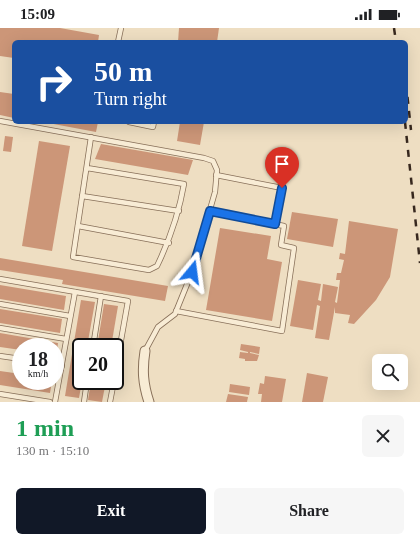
<!DOCTYPE html>
<meta charset="utf-8">
<style>
:root{--surface:#fff;--page:#f6f6f6;--text:#202124;--muted:#757577;--accent:#111827}
body{margin:0;font-family:Georgia,serif;background:var(--page);color:var(--text);height:100vh;display:flex;flex-direction:column;font-size:15px;white-space:nowrap}
*{box-sizing:border-box;margin:0}
p{font-size:13px;color:var(--muted)}
.icon{flex:none;width:22px;height:22px;fill:none;stroke:currentColor;stroke-width:2;stroke-linecap:round;stroke-linejoin:round}
.map{position:relative;height:374px;overflow:hidden}
.side{display:flex;flex-direction:column;background:var(--surface);flex:1}
.side>*{flex:none}
.banner{position:absolute;left:12px;top:12px;width:396px;height:84px;border-radius:6px;box-shadow:0 4px 16px #0002;background:#1a4fa0;color:#fff;overflow:hidden}
.fabs{position:absolute;left:372px;top:326px;display:grid;gap:8px}
.fabs a{display:grid;place-items:center;width:36px;height:36px;border-radius:6px;background:var(--surface);box-shadow:0 4px 16px #0002;font-size:20px}
.speed{position:absolute;left:12px;top:310px;display:flex;gap:8px;font-size:20px;font-weight:700;text-align:center}
.speed>*{display:grid;place-content:center;width:52px;height:52px;border-radius:50%;background:var(--surface);box-shadow:0 4px 16px #0002;line-height:1}
.speed small{font-size:10px;font-weight:400}
.speed .limit{border:2px solid #111;border-radius:6px;background:#fff;color:#111}
.pin{position:absolute;display:grid;place-items:center;width:34px;height:34px;color:#fff;margin:-41px -17px;border-radius:50% 50% 50% 0;rotate:-45deg;box-shadow:0 0 4px #0007}
.pin .icon{rotate:45deg}
.me{position:absolute;width:44px;margin:-22px;rotate:16deg;stroke-linejoin:round;filter:drop-shadow(0 0 3px #0008)}
.turn{display:flex;align-items:center;gap:14px;height:84px;padding:0 16px;font-size:18px}
.turn .icon{width:52px;height:52px;stroke-width:2.5}
.turn b{display:block;font-size:28px;line-height:34px}
.round{display:grid;place-items:center;flex:none;width:42px;height:42px;border-radius:6px;background:var(--page)}
.summary{display:flex;align-items:center;justify-content:space-between;height:68px;padding:0 16px}
h1{font-size:24px;font-weight:700;line-height:30px;color:#1e9e55}
.cta{display:flex;gap:8px;margin-top:auto;padding:8px 16px}
.cta a{flex:1;height:46px;border-radius:6px;background:var(--accent);color:#fff;font-size:16px;font-weight:700;line-height:46px;text-align:center}
.cta a+a{background:var(--page);color:var(--text)}
.status{display:flex;justify-content:space-between;align-items:center;height:28px;padding:0 20px;background:var(--surface);direction:ltr}
.status svg{height:11px;fill:currentColor}
.map>svg:first-child{display:block}
</style>
<div class="status"><b>15:09</b><svg viewBox="0 0 49 12"><path d="M0 12V9h3v3zM5 12V6h3v6zM10 12V3h3v9zM15 12V0h3v12zM26 1h20v11H26zM47 4h2v5h-2z"/></svg></div>
<div class="map">
<svg width="420" height="374" viewBox="0 0 420 374">
<rect width="100%" height="100%" fill="#eedec2"/>
<g fill="#cc9678">
<path d="M0,0H60L99,7L98,14H14V30L0,28Z"/>
<path d="M179,0H219L217,14H178Z"/>
<path d="M0,64L14,66V90L0,87Z"/>
<path d="M43,94H98L96,104Z"/>
<path d="M180,94H204L200,117L177,113Z"/>
<path d="M5,108L13,109L11,124L3,123Z"/>
<path d="M39,113L70,118L52,223L22,218Z"/>
<path d="M101,116L193,132L188,147L95,131Z"/>
<path d="M292,184L338,191L333,219L287,211Z"/>
<path d="M349,193L398,201L390,249L376,272L354,296L348,295L350,287L335,285V279L329,312L315,310L320,278L317,277L313,302L290,298L298,252L321,256L318,272L321,273L323,256L338,259L335,274L337,275L340,252H336L337,245H341L344,232L339,231L340,225L345,226Z"/>
<path d="M220,200L271,208L267,231L282,234L272,293L206,282Z"/>
<path d="M0,230L168,258L165,273L62,256L63,252L0,242Z"/>
<path d="M0,257L66,268L64,282L0,271Z"/>
<path d="M81,272L95,274L87,319H81L82,353L79,370L65,368Z"/>
<path d="M104,276L118,278L111,319H97Z"/>
<path d="M0,281L62,291L60,305L0,295Z"/>
<path d="M0,305L58,315L56,330L55,319H21V322L0,319Z"/>
<path d="M241,316L260,319L259,326L250,324V325L259,327L257,333H245V331L239,330L240,324L248,325V324L240,322Z"/>
<path d="M0,343L21,346V353H52L50,365L0,357Z"/>
<path d="M307,345L328,349L323,374H302Z"/>
<path d="M265,348L286,351L282,374H261L262,366H258L260,355L264,356Z"/>
<path d="M91,353H106L102,374L88,372Z"/>
<path d="M230,356L250,359L249,367L229,364Z"/>
<path d="M228,366L248,369L247,374H226Z"/>
</g>
<g fill="none" stroke-linecap="round" stroke-linejoin="round">
<g stroke="#876f59" stroke-width="6">
<g id="lane">
<path d="M118,14L121,0"/>
<path d="M0,93L204,130L213,133L217,142L215,164L192,244L175,286L158,299L145,323"/>
<path d="M129,94L153,99L154,94"/>
<path d="M87,140L184,156C179,185 170,211 157,238L149,242L73,229L91,109"/>
<path d="M216,147L282,160L275,196"/>
<path d="M82,168L179,183"/>
<path d="M78,198L169,215"/>
<path d="M0,251L128,273L115,346"/>
<path d="M0,276L70,288"/>
<path d="M176,283L282,303L294,220L281,217L284,198L210,183"/>
<path d="M0,300L66,311"/>
<path d="M93,319L101,268"/>
<path d="M0,328L21,331"/>
<path d="M55,337L62,338"/>
<path d="M0,366L50,374"/>
<path d="M55,374L75,264"/>
<path d="M84,374L87,353"/>
<path d="M110,374L114,353"/>
</g>
</g>
<g stroke="#876f59" stroke-width="11">
<path id="street" d="M145,323C142,342 143,356 149,374"/>
</g>
<use href="#lane" stroke="#f8ecd5" stroke-width="4.5"/>
<use href="#street" stroke="#f8ecd5" stroke-width="9"/>
<g stroke="#37281e" stroke-width="2.5" stroke-dasharray="7 7" stroke-linecap="butt">
<path d="M394,0L396,14"/>
<path d="M406,55L411,102"/>
<path d="M405,94L420,235"/>
</g>
</g>
<g fill="none" stroke-linecap="round" stroke-linejoin="round">
<g stroke="#114b97" stroke-width="10">
<path id="route" d="M192,244L210,183L275,196L282,160"/>
</g>
<use href="#route" stroke="#1a73e8" stroke-width="7"/>
</g>
</svg>
<div class="fabs">
<a><svg class="icon" aria-label="search" viewBox="0 0 24 24"><circle cx="10" cy="10" r="6"/><path d="M15 15l6 6"/></svg></a>
</div>
<div class="speed"><div>18<small>km/h</small></div><div class="limit">20</div></div>
<div class="pin" style="left:282px;top:160px;background:#d93025"><svg class="icon" aria-label="arrive" viewBox="0 0 24 24"><path d="M6 21V4h12l-3 4 3 4H6"/></svg></div>
<svg class="me" style="left:192px;top:244px" viewBox="-20 -20 40 40"><path d="M0-17L14 15 0 8-14 15z" fill="#1a73e8" stroke="#fff" stroke-width="4"/></svg>
<div class="banner">
<div class="turn"><svg class="icon" aria-label="right" viewBox="0 0 24 24"><path d="M7 20v-9h11M14 6l5 5-5 5"/></svg><div><b>50 m</b>Turn right</div></div>
</div>
</div>
<section class="side">
<div class="summary"><div><h1>1 min</h1><p>130 m · 15:10</p></div><a class="round"><svg class="icon" aria-label="close" viewBox="0 0 24 24"><path d="M6 6l12 12M18 6L6 18"/></svg></a></div>
<div class="cta"><a>Exit</a><a>Share</a></div>
</section>
